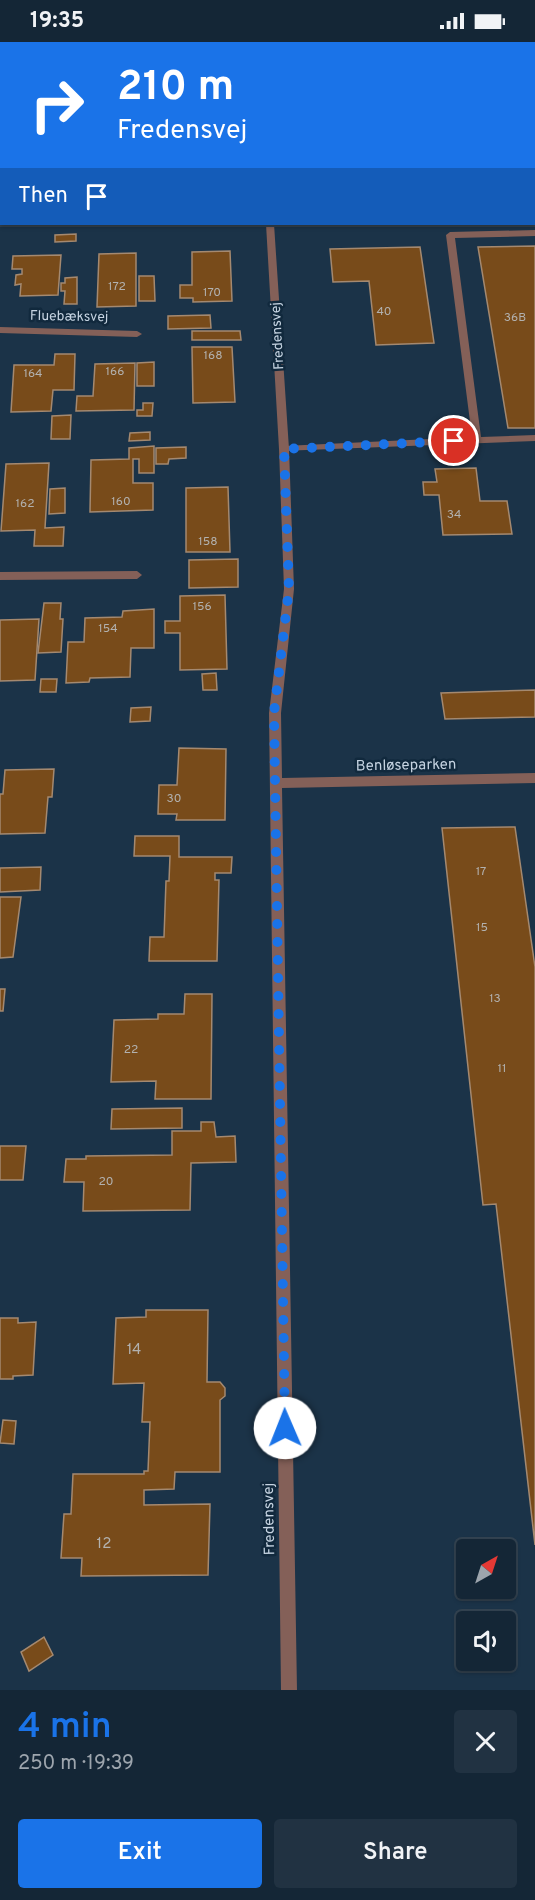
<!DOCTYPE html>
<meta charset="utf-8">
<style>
:root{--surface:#142636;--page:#213242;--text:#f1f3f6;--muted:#9da5ad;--line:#334351;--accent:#1a73e8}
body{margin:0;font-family:Overpass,sans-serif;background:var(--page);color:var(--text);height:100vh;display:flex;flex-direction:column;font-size:22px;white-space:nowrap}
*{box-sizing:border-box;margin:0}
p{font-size:20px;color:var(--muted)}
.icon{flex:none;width:33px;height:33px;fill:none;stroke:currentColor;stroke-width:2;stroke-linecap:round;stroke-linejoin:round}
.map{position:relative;height:1648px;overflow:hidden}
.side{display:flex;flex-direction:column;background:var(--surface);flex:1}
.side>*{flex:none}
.hud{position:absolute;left:0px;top:0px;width:536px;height:183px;box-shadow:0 2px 4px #0004,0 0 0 2px var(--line);background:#1a73e8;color:#fff;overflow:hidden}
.needle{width:39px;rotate:39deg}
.buttons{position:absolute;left:456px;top:1497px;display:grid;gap:12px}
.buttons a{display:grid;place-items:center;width:60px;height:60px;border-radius:6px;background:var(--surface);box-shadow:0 2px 4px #0004,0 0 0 2px var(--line);font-size:30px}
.pin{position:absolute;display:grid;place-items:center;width:51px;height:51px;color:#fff;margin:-26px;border:3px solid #fff;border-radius:50%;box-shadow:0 2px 6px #0007}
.me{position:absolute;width:66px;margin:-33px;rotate:359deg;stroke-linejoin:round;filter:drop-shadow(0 0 4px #0008)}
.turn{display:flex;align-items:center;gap:21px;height:126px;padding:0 18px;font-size:27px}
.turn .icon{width:78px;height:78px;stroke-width:2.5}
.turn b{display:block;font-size:42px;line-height:51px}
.then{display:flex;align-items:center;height:57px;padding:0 18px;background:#0003;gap:12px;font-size:22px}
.round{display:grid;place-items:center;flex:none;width:63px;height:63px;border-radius:6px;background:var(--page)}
.headline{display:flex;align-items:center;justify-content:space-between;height:102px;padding:0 18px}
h1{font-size:36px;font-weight:600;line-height:45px;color:var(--accent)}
.action{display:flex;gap:12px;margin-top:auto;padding:12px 18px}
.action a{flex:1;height:69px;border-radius:6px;background:var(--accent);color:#fff;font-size:24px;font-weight:600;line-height:69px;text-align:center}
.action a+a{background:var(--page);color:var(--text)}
.status{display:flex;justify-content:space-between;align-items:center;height:42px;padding:0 30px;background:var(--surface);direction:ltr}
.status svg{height:16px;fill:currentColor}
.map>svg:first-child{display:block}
</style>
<div class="status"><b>19:35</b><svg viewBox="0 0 49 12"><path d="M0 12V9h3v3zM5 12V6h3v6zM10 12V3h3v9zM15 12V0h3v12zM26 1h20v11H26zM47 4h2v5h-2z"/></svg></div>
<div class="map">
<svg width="535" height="1648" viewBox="0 0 535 1648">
<rect width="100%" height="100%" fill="#1b3348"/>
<g fill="#784b1a" stroke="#a48970" stroke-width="1.5">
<path d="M76,192V199L55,200V193Z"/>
<path d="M535,204V386H508L478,205Z"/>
<path d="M420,205L434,301L376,303L369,239L333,240L330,207Z"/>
<path d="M230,209L232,259L193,260V256H180V243H192V210Z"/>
<path d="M136,211V264L97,265L99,212Z"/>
<path d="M61,213L58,253L20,254L21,242L15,243L16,233L22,232V227H12L13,214Z"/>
<path d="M139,234H154L155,259H139Z"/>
<path d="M77,235V262H64L65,249H61V241H65V236Z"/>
<path d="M210,273L211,286L168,287V274Z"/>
<path d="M192,289H240L241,298H192Z"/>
<path d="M192,305H232L235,360L193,361Z"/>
<path d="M55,312H75L74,348H53L51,369L11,370L14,323H54Z"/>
<path d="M154,320V344H137V321Z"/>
<path d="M135,321L134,368L76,369L77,354H93L95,322Z"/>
<path d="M143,361H153L152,374H137V368H143Z"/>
<path d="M71,373L70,397H51L52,374Z"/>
<path d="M150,390V398L129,399L130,391Z"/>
<path d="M154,404V431H139V417H133V441H153V468L90,470L91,418L129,417V406Z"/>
<path d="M186,405V416L169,417L168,422H156V406Z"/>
<path d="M49,421L45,486L64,485L63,504H34L35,488L1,489L6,422Z"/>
<path d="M476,426L480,459H507L512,492L443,493L439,453H424L423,440H437L435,427Z"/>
<path d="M228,445L230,510H186V446Z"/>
<path d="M65,446V471L49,472L50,447Z"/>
<path d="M238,517V545L189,546V518Z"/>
<path d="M225,553L227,627L180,628V591H165V579H180V554Z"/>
<path d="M44,561H61L60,577H63L61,610L38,611Z"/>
<path d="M154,567V606H131L130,635L90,636L89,640L66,641L68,600H84L85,576L122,575L123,569Z"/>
<path d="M39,577L35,638L0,639V578Z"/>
<path d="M216,631L217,648H203L202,632Z"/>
<path d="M41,637H57L56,650H40Z"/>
<path d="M535,648V675L445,677L441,651Z"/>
<path d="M151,665L150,679L130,680L131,666Z"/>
<path d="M179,706L226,707L225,778H176L177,772H158L159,743H177Z"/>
<path d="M54,727L52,755H48L45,791L0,792V752H3L5,728Z"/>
<path d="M515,785L535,925V1503L496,1162L483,1163L442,786Z"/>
<path d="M135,794H179V815H232L231,831H215V838H219L217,919H149L150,895H164L166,839H169L170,814H134Z"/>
<path d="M41,825L40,848L0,850V826Z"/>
<path d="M0,855H21L13,915L0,916Z"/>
<path d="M0,947H5L3,969H0Z"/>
<path d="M185,952H212L211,1057H155L156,1039L111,1040L114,978L158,977V972H184Z"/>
<path d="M182,1066V1086L111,1087L112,1067Z"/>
<path d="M201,1080H214L216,1095L235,1094L236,1120L191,1121L190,1168L83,1169L84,1140H64L66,1117H86V1114L172,1113V1089H201Z"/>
<path d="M0,1104H26L23,1138H0Z"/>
<path d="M146,1268H208L207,1340H220L225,1346V1354L220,1358V1430H175L174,1447L144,1448V1463L210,1462L208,1533L81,1534L82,1516H61L64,1472H71L73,1432H144V1429H148L150,1380H142L144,1341L113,1342L116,1276L146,1275Z"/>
<path d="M0,1276H18V1281L36,1280L33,1333L13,1334V1337H0Z"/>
<path d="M3,1378L16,1379L14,1402L0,1401Z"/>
<path d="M44,1595L53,1613L29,1629L21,1610Z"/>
</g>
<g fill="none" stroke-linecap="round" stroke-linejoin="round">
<path fill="#846058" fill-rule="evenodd" d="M535,188V194L455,196L481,395L535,393V399L281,409V405L284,404L472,395L446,193L450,190Z"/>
<g fill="#846058" fill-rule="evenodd">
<path d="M266,182H274L289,407L294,547L281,671L282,736L535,731V741L282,746L297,1648H281L269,671L284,547L279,407Z"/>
<path d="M0,285L137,289L142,292L137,295L0,291Z"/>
<path d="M137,529L142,533L137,537L0,538V530Z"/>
</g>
<g fill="#846058" fill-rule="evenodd">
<rect x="534" y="163" width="1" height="6"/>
<rect x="0" y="174" width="2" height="6"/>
</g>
</g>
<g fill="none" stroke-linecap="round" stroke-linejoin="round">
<path stroke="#1a73e8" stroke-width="10" stroke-dasharray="0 18" d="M285,1386L274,671L289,547L284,407L454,399"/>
</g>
<g text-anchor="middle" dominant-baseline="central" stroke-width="5" stroke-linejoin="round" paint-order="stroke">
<g font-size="12" fill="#b2b1af">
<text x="117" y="245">172</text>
<text x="212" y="251">170</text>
<text x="384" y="270">40</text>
<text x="515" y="276">36B</text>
<text x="213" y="314">168</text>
<text x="115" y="330">166</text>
<text x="33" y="332">164</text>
<text x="121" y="460">160</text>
<text x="25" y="462">162</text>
<text x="454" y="473">34</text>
<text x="208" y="500">158</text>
<text x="202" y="565">156</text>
<text x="108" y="587">154</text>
<text x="174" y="757">30</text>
<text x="481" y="830">17</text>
<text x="482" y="886">15</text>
<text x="495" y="957">13</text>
<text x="131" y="1008">22</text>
<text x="502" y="1027">11</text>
<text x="106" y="1140">20</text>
</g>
<g font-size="14" fill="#c5d3e1" stroke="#11293d">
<text transform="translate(69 275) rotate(1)">Fluebæksvej</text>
<text transform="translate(278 294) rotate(-93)">Fredensvej</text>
</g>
<g font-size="15" fill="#c5d3e1" stroke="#11293d">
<text transform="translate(406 724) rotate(-1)">Benløseparken</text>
<text transform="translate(270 1477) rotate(-91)">Fredensvej</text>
</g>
<g font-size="15" fill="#b2b1af">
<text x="134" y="1308">14</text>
<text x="104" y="1502">12</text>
</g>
</g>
</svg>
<div class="buttons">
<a><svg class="needle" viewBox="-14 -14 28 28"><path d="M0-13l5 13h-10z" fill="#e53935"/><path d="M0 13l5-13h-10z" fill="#9da5ad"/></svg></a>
<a><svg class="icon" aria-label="sound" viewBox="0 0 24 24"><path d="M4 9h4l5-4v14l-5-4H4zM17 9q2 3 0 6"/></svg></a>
</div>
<div class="pin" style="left:454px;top:399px;background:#d93025"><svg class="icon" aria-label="arrive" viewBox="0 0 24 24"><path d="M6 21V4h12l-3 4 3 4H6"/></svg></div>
<svg class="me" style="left:285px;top:1386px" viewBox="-20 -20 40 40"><circle r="19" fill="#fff"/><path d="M0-13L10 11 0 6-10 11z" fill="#1a73e8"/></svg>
<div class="hud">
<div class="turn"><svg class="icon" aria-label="right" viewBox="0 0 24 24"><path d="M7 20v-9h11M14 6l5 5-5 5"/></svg><div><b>210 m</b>Fredensvej</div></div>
<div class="then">Then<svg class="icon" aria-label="arrive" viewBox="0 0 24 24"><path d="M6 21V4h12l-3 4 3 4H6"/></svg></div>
</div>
</div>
<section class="side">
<div class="headline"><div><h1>4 min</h1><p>250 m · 19:39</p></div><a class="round"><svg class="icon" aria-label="close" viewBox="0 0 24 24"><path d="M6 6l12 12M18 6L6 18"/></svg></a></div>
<div class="action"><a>Exit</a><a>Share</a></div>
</section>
